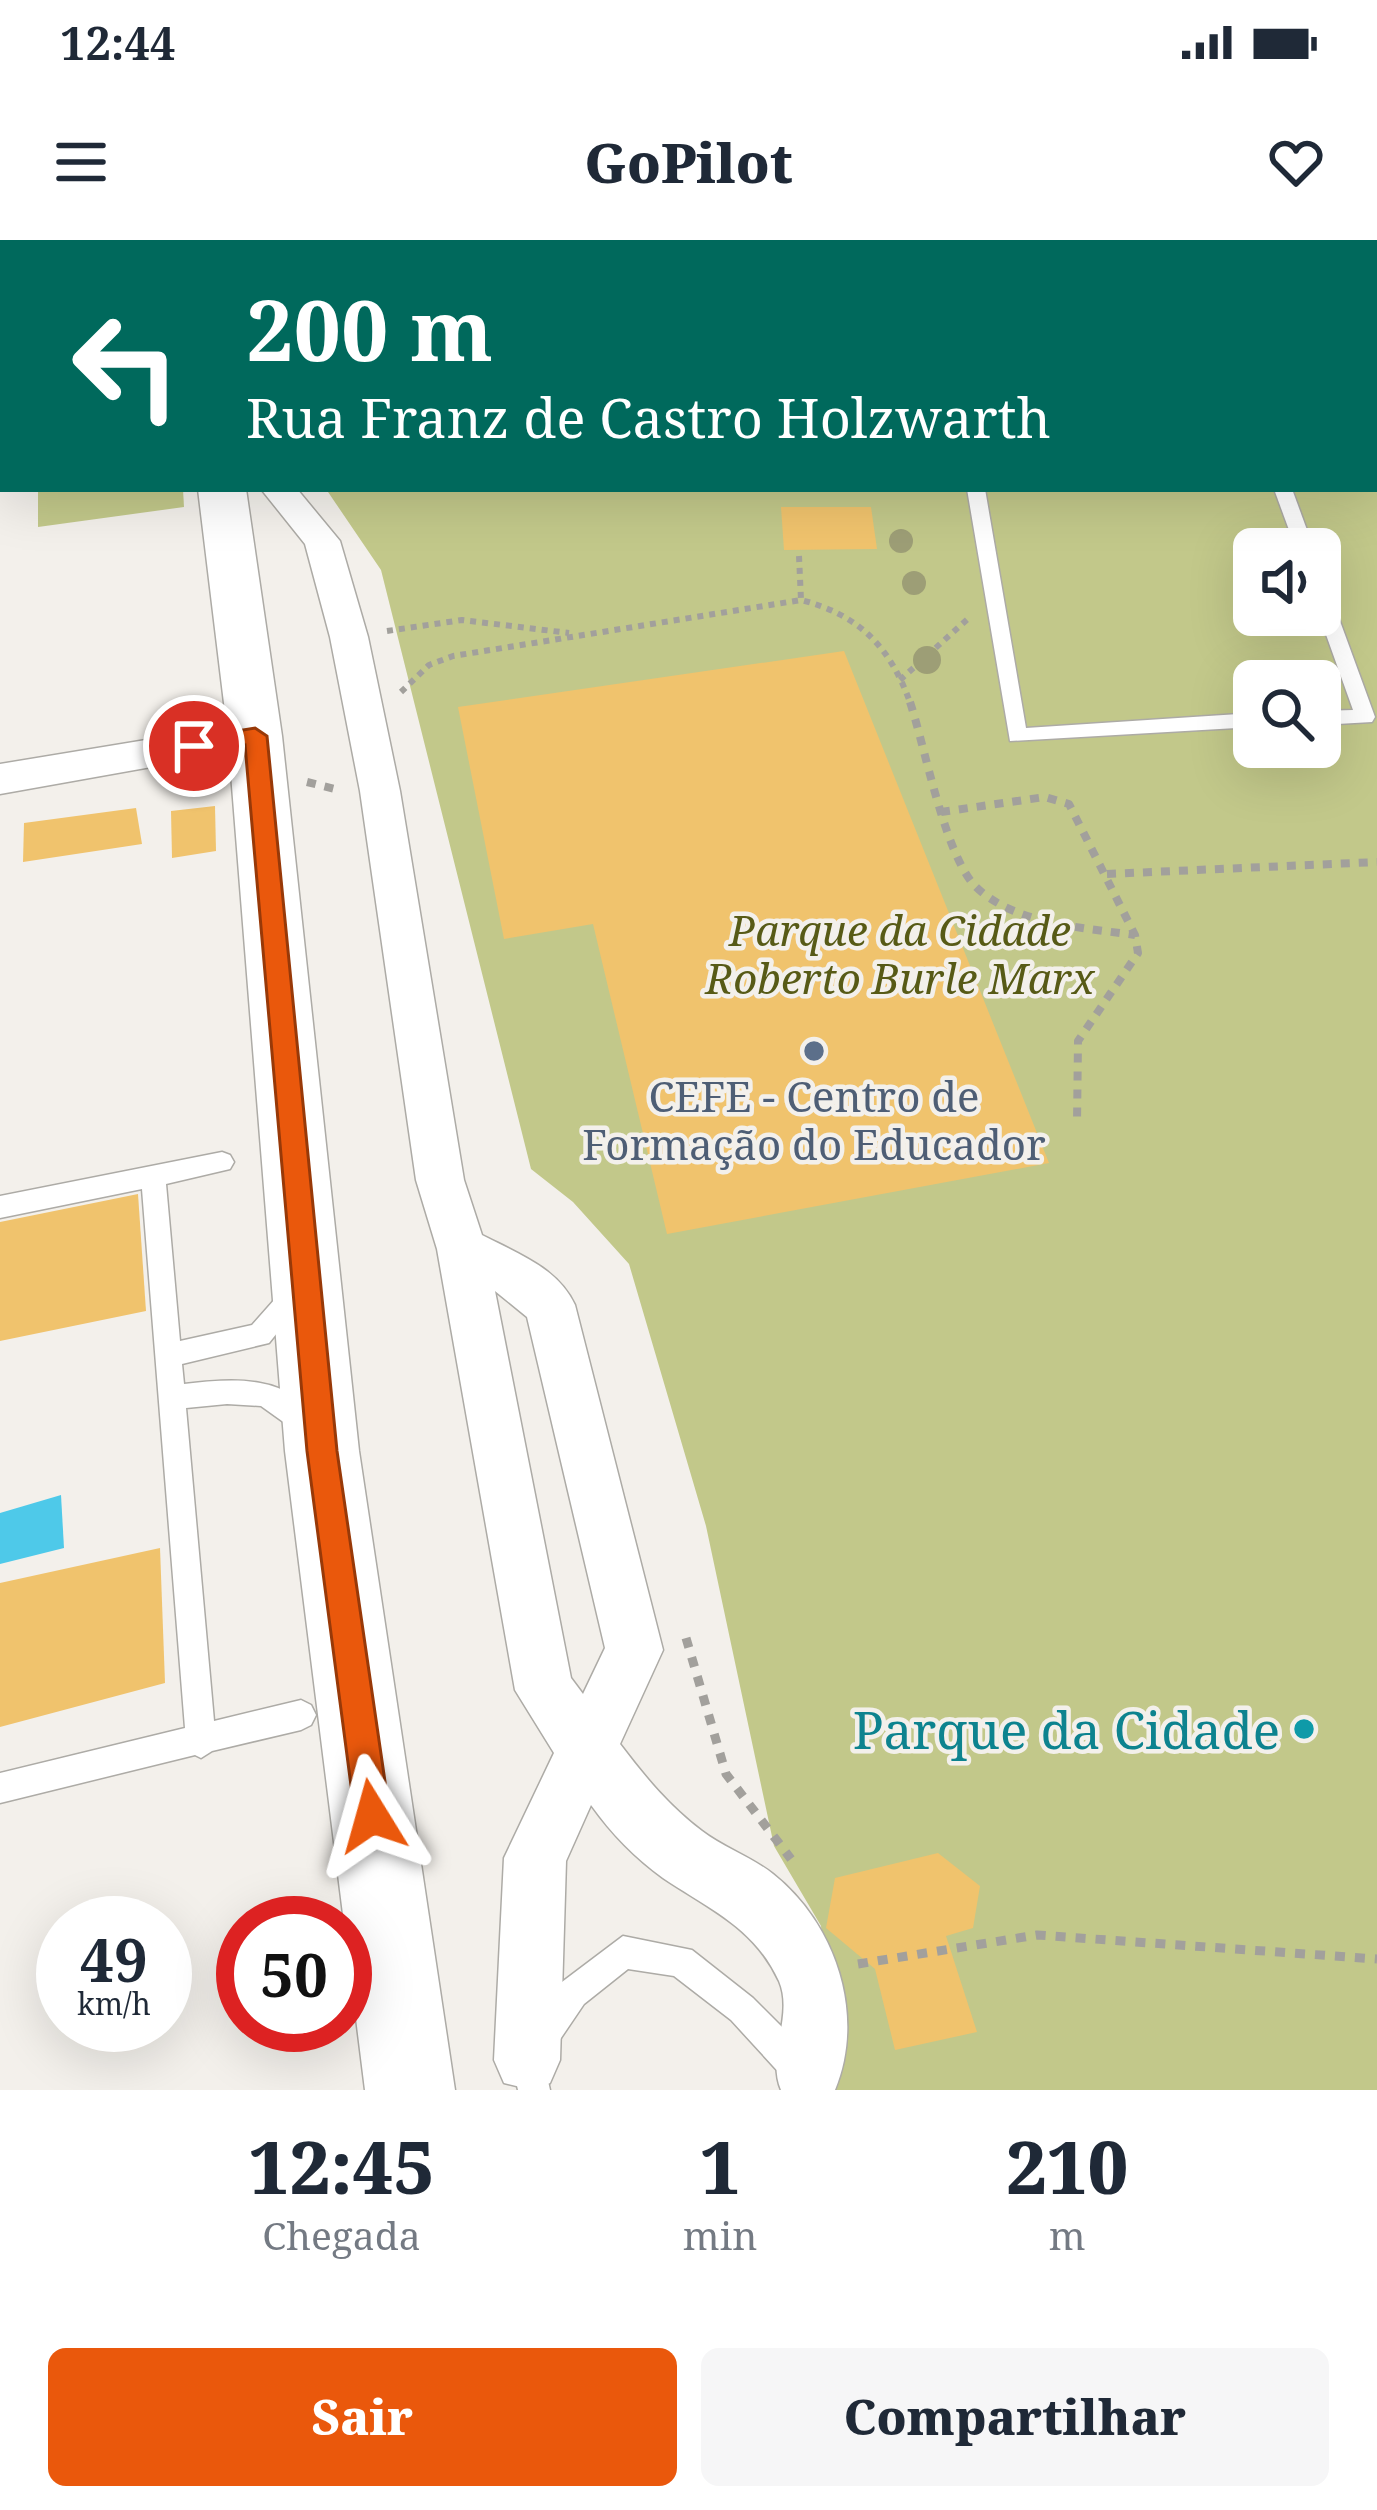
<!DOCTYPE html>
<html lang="pt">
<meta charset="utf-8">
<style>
:root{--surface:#fff;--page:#f6f6f7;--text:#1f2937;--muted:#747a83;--accent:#ea580c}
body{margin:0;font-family:"Noto Serif",serif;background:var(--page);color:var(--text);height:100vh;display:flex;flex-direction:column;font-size:45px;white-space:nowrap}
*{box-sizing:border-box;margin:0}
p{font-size:39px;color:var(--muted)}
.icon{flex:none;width:66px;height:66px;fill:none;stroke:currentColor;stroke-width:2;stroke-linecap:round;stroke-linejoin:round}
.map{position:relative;height:1850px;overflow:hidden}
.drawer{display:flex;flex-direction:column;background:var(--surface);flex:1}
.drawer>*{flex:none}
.banner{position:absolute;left:0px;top:0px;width:1377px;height:252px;box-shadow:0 12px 48px #0002;background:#00695c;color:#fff;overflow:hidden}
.fabs{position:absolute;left:1233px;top:288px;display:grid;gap:24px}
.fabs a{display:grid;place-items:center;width:108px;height:108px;border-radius:18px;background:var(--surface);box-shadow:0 12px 48px #0002;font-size:60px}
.speed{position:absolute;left:36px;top:1656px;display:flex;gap:24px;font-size:60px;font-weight:700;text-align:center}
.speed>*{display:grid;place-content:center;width:156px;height:156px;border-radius:50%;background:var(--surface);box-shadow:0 12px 48px #0002;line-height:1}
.speed small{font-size:30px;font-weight:400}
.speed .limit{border:18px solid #d22;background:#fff;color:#111}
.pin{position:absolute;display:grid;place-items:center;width:102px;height:102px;color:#fff;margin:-51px;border:6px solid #fff;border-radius:50%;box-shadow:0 3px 12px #0007}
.me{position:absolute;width:132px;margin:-66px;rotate:352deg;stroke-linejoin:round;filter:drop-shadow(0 0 9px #0008)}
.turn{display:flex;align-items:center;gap:42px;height:252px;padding:0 48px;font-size:54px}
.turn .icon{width:156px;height:156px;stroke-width:2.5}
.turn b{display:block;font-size:84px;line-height:102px}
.eta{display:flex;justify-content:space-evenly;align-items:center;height:204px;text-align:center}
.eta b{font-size:72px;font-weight:800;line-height:84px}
.cta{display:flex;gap:24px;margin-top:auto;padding:24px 48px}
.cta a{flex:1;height:138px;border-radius:18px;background:var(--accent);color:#fff;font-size:48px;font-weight:800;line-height:138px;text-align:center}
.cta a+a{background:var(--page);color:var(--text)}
.status{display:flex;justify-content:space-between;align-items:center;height:84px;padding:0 60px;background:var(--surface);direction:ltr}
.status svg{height:33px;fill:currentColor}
header{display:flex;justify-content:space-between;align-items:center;height:156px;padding:0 48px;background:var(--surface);font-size:54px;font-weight:800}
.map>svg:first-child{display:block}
</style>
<div class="status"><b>12:44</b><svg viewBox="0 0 49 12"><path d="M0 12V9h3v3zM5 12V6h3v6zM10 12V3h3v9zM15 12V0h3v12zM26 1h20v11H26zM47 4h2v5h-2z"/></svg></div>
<header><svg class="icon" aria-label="menu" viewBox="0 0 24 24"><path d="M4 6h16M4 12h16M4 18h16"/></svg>GoPilot<svg class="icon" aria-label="heart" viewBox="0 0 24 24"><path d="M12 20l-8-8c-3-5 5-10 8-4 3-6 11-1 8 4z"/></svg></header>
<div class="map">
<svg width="1377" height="1850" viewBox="0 0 1377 1850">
<rect width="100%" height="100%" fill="#f3f0eb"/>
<g fill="#c2c88a" fill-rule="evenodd">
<path d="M253,0H1377V1850H815L829,1767L821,1686L774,1606L706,1286L629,1024L573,962L531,929L381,330L326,249H1374V3ZM1254,309H1320V375H1254ZM1254,441H1320V507H1254Z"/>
<path d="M38,249H183L184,267L38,287Z"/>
</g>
<path fill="#4ec9e9" d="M61,1255L64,1308L0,1324V1273Z"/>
<g fill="#f0c36d">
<path d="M781,267H871L877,309L784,310Z"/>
<path d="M844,411L1049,923L667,994L593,684L504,699L458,467Z"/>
<path d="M215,566L216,611L172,618L171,571Z"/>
<path d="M136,568L142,604L23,622L24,583Z"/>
<path d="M138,954L146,1071L0,1101V982Z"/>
<path d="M160,1308L165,1443L0,1487V1343Z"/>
<path d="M938,1613L980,1646L973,1688L946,1696L977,1792L895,1810L875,1729L826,1688L835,1638Z"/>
</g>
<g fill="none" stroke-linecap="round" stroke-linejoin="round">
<g stroke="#adaba6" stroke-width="3">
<g id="lane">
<rect x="918" y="0" width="16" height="3"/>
<path d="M1158,0H1174L1175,3H1159Z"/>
<path d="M967,249H985L1026,488L1254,473V487L1010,501Z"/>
<path d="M1274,249H1292L1314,309H1296Z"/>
<path d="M1320,345L1329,351L1375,477L1372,482L1320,485V471L1353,470L1319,375Z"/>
<path d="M222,912L230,915L234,922L230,929L166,944L180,1101L252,1085L283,1050L292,1047L301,1050L305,1058L269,1103L182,1124L184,1144C230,1139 293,1132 316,1184L312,1193L303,1196L261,1166L227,1164L186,1168L214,1481L301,1460L311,1465L316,1475L311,1485L301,1490L212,1511L201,1518L195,1515L0,1563V1533L185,1488L142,949L0,978V956Z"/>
<path d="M623,1696L692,1710L753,1758L820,1825L827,1850H795L731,1780L674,1736L628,1729L584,1764L544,1823L550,1850H518L511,1820L515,1808L562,1742Z"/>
</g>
</g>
<g stroke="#adaba6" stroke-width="3">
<g id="street">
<path d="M261,249H297L340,301L368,397L400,551L464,940L482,995C517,1013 558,1028 575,1065L663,1410L620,1504C645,1537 669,1566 702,1591C724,1608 752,1617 773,1634C836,1684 866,1775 835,1850H781C766,1815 794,1776 779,1741C754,1687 709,1669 663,1638C635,1618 611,1593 591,1565L566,1621L560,1820L550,1843L533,1850L504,1843L494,1820L504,1618L554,1513L515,1450L437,1009L416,940L360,551L330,397L305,304ZM495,1051L527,1077L605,1408L583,1454L571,1438Z"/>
<path d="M255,482L269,486L275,496L269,506L0,554V524Z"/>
</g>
</g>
<g stroke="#adaba6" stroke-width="3">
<g id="secondary">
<rect x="177" y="0" width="42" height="3"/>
<path d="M198,249H246L282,496L359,1211L455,1850H365L285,1211L228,496Z"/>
</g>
</g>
<g stroke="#a2a09c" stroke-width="6" stroke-dasharray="6 6" stroke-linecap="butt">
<path d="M799,316L801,360"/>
<path d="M387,391L462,380L569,393"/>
<path d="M900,440L970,377"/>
<path d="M401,452L429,425L453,416L801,360C860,375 891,408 911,465"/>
</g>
<g stroke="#a2a09c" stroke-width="8" stroke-dasharray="9 9" stroke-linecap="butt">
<path d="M910,462C925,507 945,616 976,647C1014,684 1085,688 1135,695"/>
<path d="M307,542L339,550"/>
<path d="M941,572L1045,557L1069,564L1135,695L1138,713L1078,801L1077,883"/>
<path d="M1107,634L1377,622"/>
</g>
<g stroke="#a2a09c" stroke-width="9" stroke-dasharray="10 10" stroke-linecap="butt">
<path d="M686,1398L726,1534L791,1619"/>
<path d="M858,1724L1037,1695L1377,1719"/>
</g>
<use href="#lane" fill="#fff" fill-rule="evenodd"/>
<use href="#street" fill="#fff" fill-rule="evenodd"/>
<use href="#secondary" fill="#fff" fill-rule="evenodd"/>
</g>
<g fill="#9d9e76">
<circle cx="901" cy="301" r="12"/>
<circle cx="914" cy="343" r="12"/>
<circle cx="927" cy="420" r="14"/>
</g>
<path fill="#ea580c" stroke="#983908" stroke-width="3" d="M255,488L267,496L337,1211L390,1576L384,1588L372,1593L360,1588L355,1576L307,1211L245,505L194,514L183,506L194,498Z"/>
<circle fill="#5c6f8a" stroke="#f3f0eb" stroke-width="4.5" cx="814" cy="811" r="12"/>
<circle fill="#0f9aa8" stroke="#f3f0eb" stroke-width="4.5" cx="1304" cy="1489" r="12"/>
<g text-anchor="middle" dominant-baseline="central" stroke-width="9" stroke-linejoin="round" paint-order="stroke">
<g font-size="42" font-style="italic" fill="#575a16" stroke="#f3f0eb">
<text x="900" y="689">Parque da Cidade<tspan x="900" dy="48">Roberto Burle Marx</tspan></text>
</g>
<g font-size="42" fill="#4e5e75" stroke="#f3f0eb">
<text x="814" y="855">CEFE - Centro de<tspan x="814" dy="48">Formação do Educador</tspan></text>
</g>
<g font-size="51" fill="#0d838f" stroke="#f3f0eb" text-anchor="end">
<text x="1280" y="1489">Parque da Cidade</text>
</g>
</g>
</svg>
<div class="fabs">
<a><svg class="icon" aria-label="sound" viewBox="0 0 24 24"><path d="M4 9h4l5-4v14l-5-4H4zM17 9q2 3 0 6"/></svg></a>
<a><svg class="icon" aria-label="search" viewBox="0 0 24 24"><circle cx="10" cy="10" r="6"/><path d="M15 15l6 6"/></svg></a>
</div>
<div class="speed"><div>49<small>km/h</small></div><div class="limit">50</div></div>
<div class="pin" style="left:194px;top:506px;background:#d93025"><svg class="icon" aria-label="arrive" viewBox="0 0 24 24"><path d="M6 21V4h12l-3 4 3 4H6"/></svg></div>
<svg class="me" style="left:372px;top:1576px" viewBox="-20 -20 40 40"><path d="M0-17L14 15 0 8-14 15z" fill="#ea580c" stroke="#fff" stroke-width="4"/></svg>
<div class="banner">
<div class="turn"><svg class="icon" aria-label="left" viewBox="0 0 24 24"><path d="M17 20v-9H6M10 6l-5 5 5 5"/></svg><div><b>200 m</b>Rua Franz de Castro Holzwarth</div></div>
</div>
</div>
<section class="drawer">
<div class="eta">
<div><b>12:45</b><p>Chegada</p></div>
<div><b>1</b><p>min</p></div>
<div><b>210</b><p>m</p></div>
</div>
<div class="cta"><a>Sair</a><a>Compartilhar</a></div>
</section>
